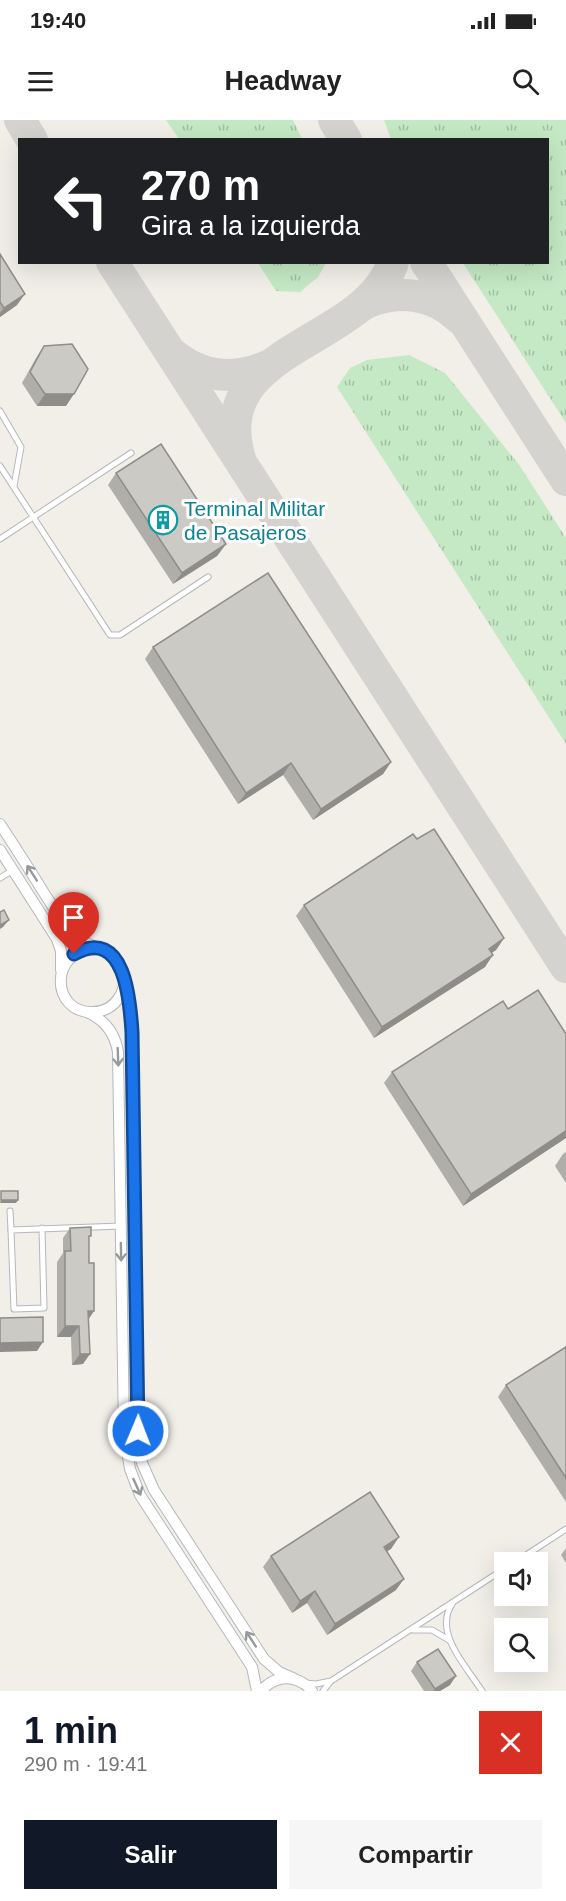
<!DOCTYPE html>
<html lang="es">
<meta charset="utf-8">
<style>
:root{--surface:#fff;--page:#f6f6f6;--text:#222;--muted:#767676;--accent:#111827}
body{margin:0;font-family:Helvetica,sans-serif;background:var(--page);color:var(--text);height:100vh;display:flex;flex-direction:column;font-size:22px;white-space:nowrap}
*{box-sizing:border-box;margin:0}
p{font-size:20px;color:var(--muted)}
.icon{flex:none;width:33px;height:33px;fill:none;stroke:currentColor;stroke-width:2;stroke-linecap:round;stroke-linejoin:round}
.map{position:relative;height:1571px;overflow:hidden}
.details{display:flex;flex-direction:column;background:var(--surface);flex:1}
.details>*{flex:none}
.guide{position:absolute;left:18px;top:18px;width:531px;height:126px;border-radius:0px;box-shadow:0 6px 24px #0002;background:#202124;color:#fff;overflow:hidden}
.buttons{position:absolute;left:494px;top:1432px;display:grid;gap:12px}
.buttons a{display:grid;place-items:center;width:54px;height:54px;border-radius:0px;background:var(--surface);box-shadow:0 6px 24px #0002;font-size:30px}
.pin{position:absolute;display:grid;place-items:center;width:51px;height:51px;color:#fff;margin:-62px -26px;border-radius:50% 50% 50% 0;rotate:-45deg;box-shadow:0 0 6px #0007}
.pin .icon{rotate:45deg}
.me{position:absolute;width:66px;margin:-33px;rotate:1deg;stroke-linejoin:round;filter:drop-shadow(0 0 4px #0008)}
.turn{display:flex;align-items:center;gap:21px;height:126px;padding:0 24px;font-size:27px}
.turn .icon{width:78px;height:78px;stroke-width:2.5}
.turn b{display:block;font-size:42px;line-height:51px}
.round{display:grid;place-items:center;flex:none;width:63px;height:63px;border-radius:0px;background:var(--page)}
.summary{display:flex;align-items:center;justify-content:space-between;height:102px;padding:0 24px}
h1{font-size:36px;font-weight:600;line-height:45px;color:var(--accent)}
.button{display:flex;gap:12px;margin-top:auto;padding:12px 24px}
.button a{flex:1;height:69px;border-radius:0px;background:var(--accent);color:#fff;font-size:24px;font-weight:600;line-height:69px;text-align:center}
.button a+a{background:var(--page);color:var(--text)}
.status{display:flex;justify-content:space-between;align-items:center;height:42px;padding:0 30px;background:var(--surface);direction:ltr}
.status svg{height:16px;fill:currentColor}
header{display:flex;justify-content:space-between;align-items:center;height:78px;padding:0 24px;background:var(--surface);font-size:27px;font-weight:600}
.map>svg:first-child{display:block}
</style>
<div class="status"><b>19:40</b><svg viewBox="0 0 49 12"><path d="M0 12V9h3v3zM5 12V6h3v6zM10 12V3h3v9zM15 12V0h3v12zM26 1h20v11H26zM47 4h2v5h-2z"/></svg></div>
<header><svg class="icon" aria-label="menu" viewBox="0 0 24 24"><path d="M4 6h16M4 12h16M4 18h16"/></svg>Headway<svg class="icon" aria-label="search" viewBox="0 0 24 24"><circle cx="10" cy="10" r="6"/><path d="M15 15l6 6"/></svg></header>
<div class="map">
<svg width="566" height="1571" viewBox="0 0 566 1571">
<defs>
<pattern id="grass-tufts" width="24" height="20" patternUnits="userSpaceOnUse" patternTransform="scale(1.5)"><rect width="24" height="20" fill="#c5e9c4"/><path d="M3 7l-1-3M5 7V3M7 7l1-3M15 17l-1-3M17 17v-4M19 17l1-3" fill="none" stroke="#a3c0a3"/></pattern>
</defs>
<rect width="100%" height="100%" fill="#f1efe8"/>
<g fill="url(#grass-tufts)">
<path d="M166,0H293L302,19H179Z"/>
<path d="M384,0H566V303L463,143L548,142V20L391,19Z"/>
<path d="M258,143H326L318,157L300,172L276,171Z"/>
<path d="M409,235L445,253L520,346L566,418V624L337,267L350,248L367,240Z"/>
</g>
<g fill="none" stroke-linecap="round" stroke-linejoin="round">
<g stroke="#d4d3d0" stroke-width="32">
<path d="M20,0L32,20"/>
<path d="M334,0L346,20"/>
<path d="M112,142L566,847"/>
<path d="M426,142L566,360"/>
<path d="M366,183C398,169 433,173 459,198"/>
<path d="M174,235C202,257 234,261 268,246"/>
<path d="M240,339C206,225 366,226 393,142"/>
</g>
<g stroke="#b5b8bc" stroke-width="7">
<g id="service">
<path d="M0,291L21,327L14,366"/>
<path d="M0,346L110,515H120L208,457"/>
<path d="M0,419L131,333"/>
<path d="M0,758L13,750"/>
<path d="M10,1091L11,1110"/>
<path d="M42,1108L44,1188L14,1189L11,1110L121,1106"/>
<path d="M514,1443L566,1409"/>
<path d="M452,1484C433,1513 467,1547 482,1571"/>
<path d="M413,1510H432L449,1520"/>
<path d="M305,1563L316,1564L331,1561L504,1449"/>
<path d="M323,1571L330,1562"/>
</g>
</g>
<g stroke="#b5b8bc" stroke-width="12">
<g id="minor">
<path d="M0,704C15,727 30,750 44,773C54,788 63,805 77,817C91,829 113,829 121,847C131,867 116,892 93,892C51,894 48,829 96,829"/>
<path d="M0,730L57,819L61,831V850"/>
<path d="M124,855L129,882L132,912L138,1322L142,1343L154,1370L264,1539L279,1552L293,1558"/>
<path d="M87,892C105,900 115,913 118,932L124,1312L130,1349L140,1375L252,1547L257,1571"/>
<path d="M261,1571C276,1554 297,1554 312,1571"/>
</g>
</g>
<use href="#service" stroke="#fff" stroke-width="5"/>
<use href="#minor" stroke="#fff" stroke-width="10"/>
</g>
<g fill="#afaea9">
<path d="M0,134L17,185L0,197Z"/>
<path d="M44,226L66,286H37L22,263L36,238Z"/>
<path d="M116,353L226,424L217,436L173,464L108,365Z"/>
<path d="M153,527L391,642L383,654L313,700L283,655L238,684L145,539Z"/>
<path d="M304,785L504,818L496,830L491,833L485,847L374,918L296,796Z"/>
<path d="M508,889L566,914V1018L463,1086L384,963L392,952Z"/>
<path d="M566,1032V1063L555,1046L563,1034Z"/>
<path d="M70,1108L89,1119V1143L94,1191L89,1199L83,1244L72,1245L71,1217H57V1142L63,1133V1118Z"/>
<path d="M566,1227V1382L498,1277L506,1265Z"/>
<path d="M566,1428V1443L561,1435Z"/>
<path d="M391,1429L387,1431L396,1470L327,1515L307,1483L292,1493L263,1447L271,1436Z"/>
<path d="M417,1542L450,1565L440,1571H424L411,1551Z"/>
</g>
<g fill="#8f8d8a">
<path d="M25,174L17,185L0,197V193L4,188Z"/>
<path d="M45,274H74L66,286H37Z"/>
<path d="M226,424L217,436L173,464L182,453Z"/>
<path d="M391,642L383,654L313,700L321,689Z"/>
<path d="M291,643L283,655L238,684L246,673Z"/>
<path d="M9,800L3,807L0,809V805Z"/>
<path d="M504,818L496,830L481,840L489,829Z"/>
<path d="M493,835L485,847L374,918L382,907Z"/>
<path d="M566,1011V1018L463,1086L471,1074Z"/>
<path d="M1,1080H18L16,1083H0Z"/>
<path d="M88,1191H94L86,1202Z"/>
<path d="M65,1206H79L71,1217H57Z"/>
<path d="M43,1222L37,1231L0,1232V1223Z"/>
<path d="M80,1234H90L83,1244L72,1245Z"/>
<path d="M399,1417L391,1429L376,1438L384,1427Z"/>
<path d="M404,1459L396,1470L327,1515L335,1504Z"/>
<path d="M315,1471L307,1483L292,1493L300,1481Z"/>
<path d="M456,1556L450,1565L440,1571H433Z"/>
</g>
<g fill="#cccac5" stroke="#8f8d8a" stroke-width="1.5">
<path d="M0,134L25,174L4,188L0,182Z"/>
<path d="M72,224L88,249L74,274H45L30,252L44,226Z"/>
<path d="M161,324L226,424L182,453L116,353Z"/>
<path d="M268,453L391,642L321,689L291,643L246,673L153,527Z"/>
<path d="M434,709L504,818L489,829L493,835L382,907L304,785L413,714L417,719Z"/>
<path d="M4,790L9,800L0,805V792Z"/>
<path d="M538,870L566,914V1011L471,1074L392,952L503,881L508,889Z"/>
<rect x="1" y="1071" width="17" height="9"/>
<path d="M91,1107V1116H89V1143H94V1191H88L90,1234H80L79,1206H65V1131H71L70,1108Z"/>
<path d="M43,1197V1222L0,1223V1198Z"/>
<path d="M566,1227V1358L506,1265Z"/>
<path d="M370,1372L399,1417L384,1427L404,1459L335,1504L315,1471L300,1481L271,1436Z"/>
<path d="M438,1529L456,1556L435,1569L417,1542Z"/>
</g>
<defs><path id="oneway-shaft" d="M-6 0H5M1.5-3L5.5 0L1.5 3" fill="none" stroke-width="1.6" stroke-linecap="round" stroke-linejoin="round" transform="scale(1.5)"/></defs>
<g stroke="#979a9d">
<use href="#oneway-shaft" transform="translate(32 753) rotate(-123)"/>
<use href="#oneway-shaft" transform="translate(118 937) rotate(88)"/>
<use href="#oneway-shaft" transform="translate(121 1132) rotate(89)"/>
<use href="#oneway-shaft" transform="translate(137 1367) rotate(66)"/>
<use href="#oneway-shaft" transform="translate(251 1519) rotate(-123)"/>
</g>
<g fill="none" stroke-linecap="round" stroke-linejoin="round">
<g stroke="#114b97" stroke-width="15">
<path id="route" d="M74,834C125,806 130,880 132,912L138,1311"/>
</g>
<use href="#route" stroke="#1a73e8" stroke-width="10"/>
</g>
<defs>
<g id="building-ring" transform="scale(1.5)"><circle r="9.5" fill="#fff" stroke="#0f9aa8" stroke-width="1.5"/><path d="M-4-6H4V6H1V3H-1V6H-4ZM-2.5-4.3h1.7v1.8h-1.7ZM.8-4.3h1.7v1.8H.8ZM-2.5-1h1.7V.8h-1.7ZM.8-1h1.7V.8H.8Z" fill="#0f9aa8"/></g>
</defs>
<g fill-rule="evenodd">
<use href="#building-ring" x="163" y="400"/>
</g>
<g text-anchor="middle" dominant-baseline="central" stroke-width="6" stroke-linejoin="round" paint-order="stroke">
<g font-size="21" fill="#0d838f" stroke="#fff" text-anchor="start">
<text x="184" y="388">Terminal Militar<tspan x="184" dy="24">de Pasajeros</tspan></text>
</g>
</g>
</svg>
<div class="buttons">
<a><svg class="icon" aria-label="sound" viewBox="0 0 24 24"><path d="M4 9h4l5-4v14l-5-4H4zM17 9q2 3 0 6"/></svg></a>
<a><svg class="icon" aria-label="search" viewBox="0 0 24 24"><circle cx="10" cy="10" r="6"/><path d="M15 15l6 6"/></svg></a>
</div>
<div class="pin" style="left:74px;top:834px;background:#d93025"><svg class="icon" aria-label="arrive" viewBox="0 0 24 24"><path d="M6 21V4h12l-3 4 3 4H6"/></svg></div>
<svg class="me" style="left:138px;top:1311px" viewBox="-20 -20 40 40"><circle r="17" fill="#1a73e8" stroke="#fff" stroke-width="3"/><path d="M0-11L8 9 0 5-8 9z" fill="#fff"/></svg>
<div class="guide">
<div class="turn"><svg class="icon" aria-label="left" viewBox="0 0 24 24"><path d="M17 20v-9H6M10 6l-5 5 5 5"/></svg><div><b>270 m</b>Gira a la izquierda</div></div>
</div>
</div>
<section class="details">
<div class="summary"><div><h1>1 min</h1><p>290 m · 19:41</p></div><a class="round" style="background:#d93025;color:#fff"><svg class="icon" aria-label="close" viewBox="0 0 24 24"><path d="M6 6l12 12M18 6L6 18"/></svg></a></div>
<div class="button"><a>Salir</a><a>Compartir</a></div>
</section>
